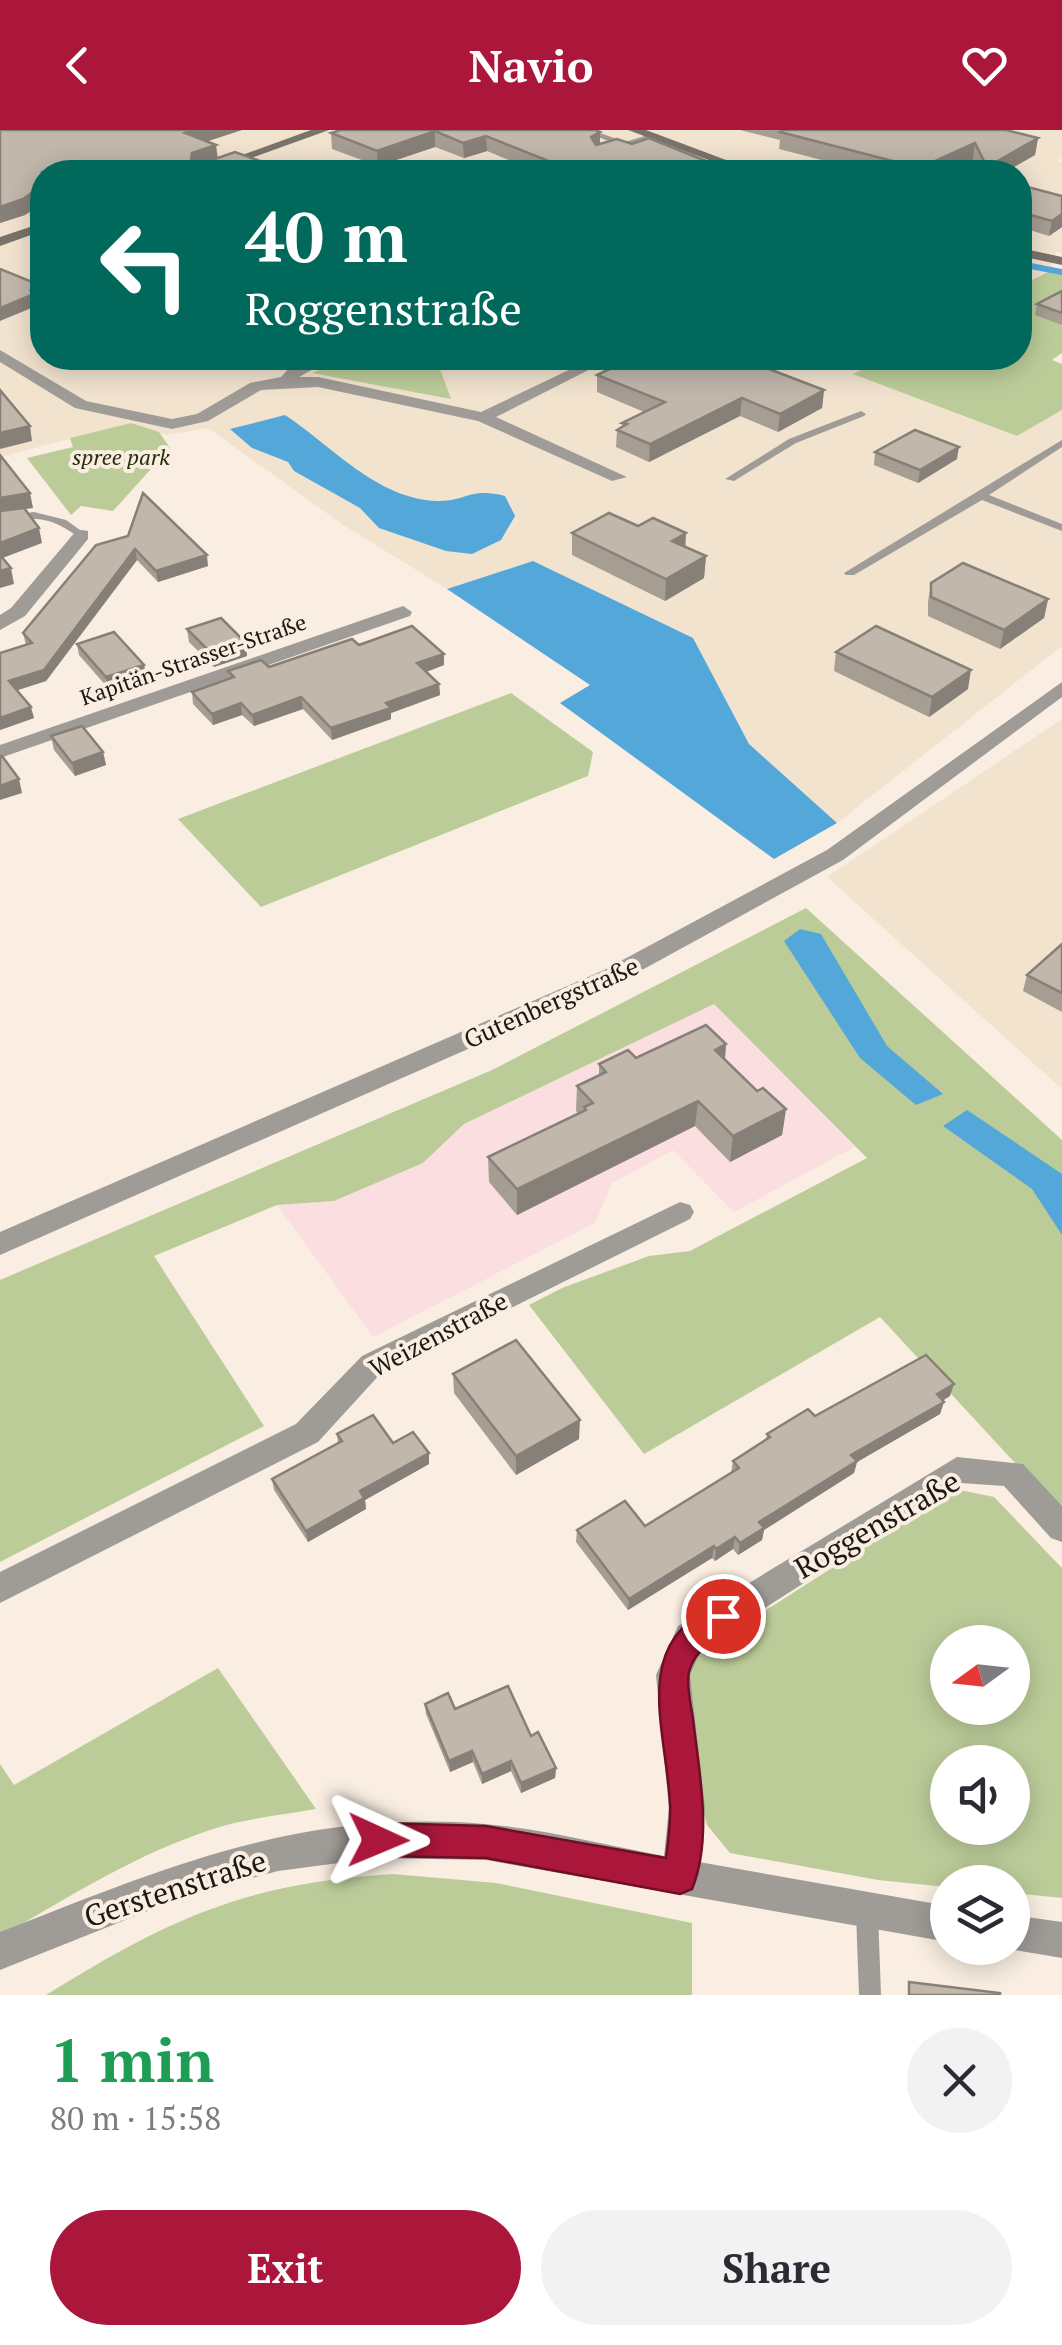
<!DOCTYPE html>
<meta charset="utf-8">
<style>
:root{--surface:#fff;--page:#f2f2f3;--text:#2b2b33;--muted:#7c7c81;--accent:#ab163b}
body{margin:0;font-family:"PT Serif",serif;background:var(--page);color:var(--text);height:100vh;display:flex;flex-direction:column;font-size:38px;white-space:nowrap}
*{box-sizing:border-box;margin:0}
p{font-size:32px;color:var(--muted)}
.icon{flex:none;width:55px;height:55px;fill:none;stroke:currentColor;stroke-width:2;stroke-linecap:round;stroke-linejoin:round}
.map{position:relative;height:1865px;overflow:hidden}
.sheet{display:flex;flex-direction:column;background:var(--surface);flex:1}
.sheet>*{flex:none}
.top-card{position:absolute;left:30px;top:30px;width:1002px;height:210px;border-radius:40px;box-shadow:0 5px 25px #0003;background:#00695c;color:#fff;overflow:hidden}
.needle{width:65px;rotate:255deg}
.fabs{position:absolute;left:930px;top:1495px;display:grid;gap:20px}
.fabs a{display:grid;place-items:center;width:100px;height:100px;border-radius:50%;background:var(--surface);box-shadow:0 5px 25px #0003;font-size:50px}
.pin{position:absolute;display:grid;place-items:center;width:85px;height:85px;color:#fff;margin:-42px;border:5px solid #fff;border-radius:50%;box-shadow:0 2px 10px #0007}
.me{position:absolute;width:110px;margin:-55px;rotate:91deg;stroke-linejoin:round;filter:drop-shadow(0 0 8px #0008)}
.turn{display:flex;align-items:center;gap:35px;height:210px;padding:0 50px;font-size:45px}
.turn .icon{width:130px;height:130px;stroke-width:2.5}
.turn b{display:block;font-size:70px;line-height:85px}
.round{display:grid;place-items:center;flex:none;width:105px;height:105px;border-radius:52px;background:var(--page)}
.headline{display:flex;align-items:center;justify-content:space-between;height:170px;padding:0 50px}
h1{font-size:60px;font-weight:800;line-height:75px;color:#1e9e55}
.cta{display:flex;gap:20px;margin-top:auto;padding:20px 50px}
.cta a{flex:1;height:115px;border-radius:60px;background:var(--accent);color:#fff;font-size:40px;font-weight:800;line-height:115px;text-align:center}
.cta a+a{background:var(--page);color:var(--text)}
header{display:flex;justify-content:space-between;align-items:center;height:130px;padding:0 50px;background:var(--accent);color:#fff;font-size:45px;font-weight:800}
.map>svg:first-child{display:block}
</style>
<header><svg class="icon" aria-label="back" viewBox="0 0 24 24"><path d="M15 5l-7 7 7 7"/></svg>Navio<svg class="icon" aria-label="heart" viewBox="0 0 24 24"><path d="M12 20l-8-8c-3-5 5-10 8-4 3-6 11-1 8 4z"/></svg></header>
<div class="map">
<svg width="1062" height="1865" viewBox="0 0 1062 1865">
<rect width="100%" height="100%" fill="#f9eee1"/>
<g fill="#f2e3cf">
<path d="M105,0H1062V28L1057,31L1062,33V123L1056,122L1050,141L1020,156V42H42V228H885L855,243L1017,306L1062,280V516L837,693L749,614L693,508L533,431L447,459L342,394L208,298L167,305L131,293L0,327V33Z"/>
<path d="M1062,589V959L827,747Z"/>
</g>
<path fill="#fadee0" d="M714,874L856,1016L734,1082L673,1020L612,1053L595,1093L373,1207L277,1075L334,1071L423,1033L464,994Z"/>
<g fill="#bccc99" fill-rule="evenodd">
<path d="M1050,141L1062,143V223L1052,230L1062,234V280L1017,306L853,244L885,228H1020V156Z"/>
<path d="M348,228H436L451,269L312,243Z"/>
<path d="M131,293L159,302L170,318L113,381L81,376L71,385L27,328L73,317L70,308Z"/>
<path d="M511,563L593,622L588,646L261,777L178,689Z"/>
<path d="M806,778L1062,1010V1384L880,1187L644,1324L529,1175L562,1158L649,1126L690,1121L867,1028L714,874L464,994L423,1033L334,1071L277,1075L154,1126L264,1296L0,1432V1150L492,940Z"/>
<path d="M955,1359L994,1367L1062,1438V1768L1013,1763L1012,1752H948L947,1757L878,1750L730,1723L707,1695L702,1678L687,1559L693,1527ZM948,1512H1012V1578H948ZM948,1632H1012V1698H948Z"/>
<path d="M218,1538L316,1679C283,1685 248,1688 216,1698C138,1723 70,1766 0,1807V1634L14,1655Z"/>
<path d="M393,1744L496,1753L692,1793V1865H46C170,1788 246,1753 393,1744Z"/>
</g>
<g fill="#54a7d9">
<path d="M285,285C332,316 377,369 437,371C466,372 469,357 505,366L515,386L501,410L472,424L446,421L379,398L360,378L294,341L288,332L252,318L230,299Z"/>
<path d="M533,431L693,508L749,614L837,693L774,729L560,573L590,555L447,459Z"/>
<path d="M800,799L821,804L887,916L943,964L916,975L860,928L784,811Z"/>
<path d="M967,980L1062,1044V1105L1032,1059L943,996Z"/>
</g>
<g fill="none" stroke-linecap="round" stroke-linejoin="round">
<path stroke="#54a7d9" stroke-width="6" d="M1020,134L1062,142"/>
<g fill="#9f9b96" fill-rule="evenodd">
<path d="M581,0H592L625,12L651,4L655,6L610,22L607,18L618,15Z"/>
<path d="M42,78V83L38,85L42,89V95L29,85Z"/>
<path d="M861,281L866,284L864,286L796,313L734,351L725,349L789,309Z"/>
<path d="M1062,310V317L989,365L1062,394V401L982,370L854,445H846L844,443Z"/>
<path d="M34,382L66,390L87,405L78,407C50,386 33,386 0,393V387Z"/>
<path d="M867,1772L875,1775L878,1783L881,1865H859L856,1783L859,1775Z"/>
</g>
<g fill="#9f9b96" fill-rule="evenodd">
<path d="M0,220L86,271L172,289L197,284L250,253L281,247L290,237L313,228H333L299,247H318L481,282L594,228H612L496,287L627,347L612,351L478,291L318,257L261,260L208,291L172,299L75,278L0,232Z"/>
<path d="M82,400L88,401V409L25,486L0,500V485L11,478L76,401Z"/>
<path d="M403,476L412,482L410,486L0,628V615Z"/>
<path d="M1062,552V567L843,730L620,852L0,1125V1102L604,840L827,720Z"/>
<path d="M680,1072L690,1075L694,1082L690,1089L382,1242L318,1312L0,1473V1442L296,1294L362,1226Z"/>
<path d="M957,1327L1023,1334L1062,1376V1412L1051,1408L1004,1356L961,1353L702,1518L690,1545L705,1678L699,1732L948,1776V1812L486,1730L377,1728L278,1741L183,1767L0,1840V1802C167,1737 299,1679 484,1694C544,1699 605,1715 664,1726L669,1678L656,1545L678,1496Z"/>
<path d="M1012,1785L1062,1792V1828L1003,1818H1012Z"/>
</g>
<g fill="#79736b" fill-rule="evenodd">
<path d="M311,0H329L212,42H195Z"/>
<path d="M628,0H646L758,42H741Z"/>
<path d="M42,93V101L0,116V107Z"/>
<path d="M1020,118L1062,127V135L1020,126Z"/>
</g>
</g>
<g fill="#a69d93">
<path d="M0,0H242L207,11L218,28L290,42H42V76L40,75L25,85L0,93Z"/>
<path d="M341,0L600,2V14H632L711,33V42H538L487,21L464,28L435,17L378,36L332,19L331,3Z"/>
<path d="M740,0H1006L1038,8L1035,25L1005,42H979L973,30L946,42H868L779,19L780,10Z"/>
<path d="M1020,55L1062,66V97L1049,106L1020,97Z"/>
<path d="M1062,161V195L1035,185L1037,174Z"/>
<path d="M628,228H765L754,233L824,260L822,278L778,302L740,286L649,332L616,317L617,300L622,297V293L644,282L597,262V245L628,230Z"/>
<path d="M875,322L957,329L918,353L874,335Z"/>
<path d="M572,403L706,426L704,448L665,471L572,425Z"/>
<path d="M128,406L208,436L158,452L137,430L46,551L17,560L34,588L0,600L26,515L23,503Z"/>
<path d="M931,453L1048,469L1044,488L1000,519L928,486V472Z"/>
<path d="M187,499L247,526L214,537L189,512Z"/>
<path d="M77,514L144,535L146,546L108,558L79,525Z"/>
<path d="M836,522L968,559L929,587L834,541Z"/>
<path d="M444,524V535L426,542L439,554L440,565L391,583V589L332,610L303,579L254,596L242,585L213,595L193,574L192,562L229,549L228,541Z"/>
<path d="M51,606L103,622L106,635L75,646L54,620Z"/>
<path d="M1062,814V882L1023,861L1027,845Z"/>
<path d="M726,914L725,929L757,961L786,979L782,1005L730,1032L695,996L517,1085L489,1052L488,1027L578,983L576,981L577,956L599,945V934Z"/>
<path d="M453,1244L579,1309L516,1345L454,1263Z"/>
<path d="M950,1266L943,1270L940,1284L857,1332L854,1343L764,1400L762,1410L738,1425L733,1419L715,1431L712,1428L628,1480L576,1412L577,1400L645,1396L731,1343L733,1331L766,1310L767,1304L815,1286Z"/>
<path d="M337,1304L393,1313L429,1334L365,1370L366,1379L308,1412L274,1360L272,1349L338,1313Z"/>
<path d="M425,1574L455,1579L531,1606L556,1638L555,1648L521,1663L511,1641L482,1654L473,1632L450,1642L426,1584Z"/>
</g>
<g fill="#878078">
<path d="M195,0H242L187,18L185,3Z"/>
<path d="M435,1V17L378,36L377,21Z"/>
<path d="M600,2V17L590,22L591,7Z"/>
<path d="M486,6L487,21L464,28L463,13Z"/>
<path d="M1038,8L1035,25L1005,42H986L987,37Z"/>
<path d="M975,13L973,30L946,42H919L920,38Z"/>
<path d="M216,15L218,30H191L192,23Z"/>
<path d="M711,33V42H694V39Z"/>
<path d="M126,35L128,42H104Z"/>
<path d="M37,59L40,75L25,85L0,93V77Z"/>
<path d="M1062,84V97L1049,106L1052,91Z"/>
<path d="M42,156V168L40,169L41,174L0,191V178Z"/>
<path d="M736,228H765L735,243Z"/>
<path d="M824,260L822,278L778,302L780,284Z"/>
<path d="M742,268L740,286L649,332L650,314Z"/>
<path d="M30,296L32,311L0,319V303Z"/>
<path d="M959,317L957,329L918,353L920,340Z"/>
<path d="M30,363L33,378L0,383V368Z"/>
<path d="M39,398L42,413L0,429V413Z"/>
<path d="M686,403L685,425L672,411Z"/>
<path d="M135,419L137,430L46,551L12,562L9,551Z"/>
<path d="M207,425L208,436L158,452L156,441Z"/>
<path d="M706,426L704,448L665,471L666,449Z"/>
<path d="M11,438L14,454L0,458V441Z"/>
<path d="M1048,469L1044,488L1000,519L1004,500Z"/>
<path d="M246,513L247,526L214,537L212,524Z"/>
<path d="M444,524V535L418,545L417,533Z"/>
<path d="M144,535L146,546L108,558L106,547Z"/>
<path d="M971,540L968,559L929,587L932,567Z"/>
<path d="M439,554L440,565L391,583V589L332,610L331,598L386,573Z"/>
<path d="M301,567L303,579L254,596L252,585Z"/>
<path d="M241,573L242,585L213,595L212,584Z"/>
<path d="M31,577L34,588L0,600V588Z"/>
<path d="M103,622L106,635L75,646L72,633Z"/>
<path d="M19,649L22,663L0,670V656Z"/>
<path d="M726,914L724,940L715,920Z"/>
<path d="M698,971L695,996L517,1085V1059Z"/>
<path d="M786,979L782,1005L730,1032L733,1006Z"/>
<path d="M954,1254L950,1266L934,1276L937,1264Z"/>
<path d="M944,1272L940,1284L857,1332L854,1343L764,1400L762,1410L738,1425L740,1413L759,1392L851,1325Z"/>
<path d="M580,1290L579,1309L516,1345V1326Z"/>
<path d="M429,1323V1334L365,1370L366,1379L308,1412L306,1401L360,1361Z"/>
<path d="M735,1407L733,1419L715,1431L716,1419Z"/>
<path d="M714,1416L712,1428L628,1480L629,1469Z"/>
<path d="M472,1621L473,1632L450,1642L449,1631Z"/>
<path d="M511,1631V1641L482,1654V1644Z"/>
<path d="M556,1638L555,1648L521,1663V1653Z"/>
</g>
<g fill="#c1b7ab" stroke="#878078" stroke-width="2.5">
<path d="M0,0H195L185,3L216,15L192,23L191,30H212L235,22L290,42H129L126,35L104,42H42V62L37,59L23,69L0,77Z"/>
<path d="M341,0H595L600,2L591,7L596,15L617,9L632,14L649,8L711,33L694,39L704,42H576L486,6L463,13L435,1L377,21L331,3Z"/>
<path d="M784,0H1006L1038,8L987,37L975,13L920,38L780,2Z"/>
<path d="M1020,55L1062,66V84L1052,91L1020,82Z"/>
<path d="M0,139L42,156L32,160L39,162L0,178Z"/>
<path d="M1062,161V183L1037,174Z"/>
<path d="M633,228H740L824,260L780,284L742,268L650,314L617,300L627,294L622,293L665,272L597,245Z"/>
<path d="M0,260L30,296L0,303Z"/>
<path d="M915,300L959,317L920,340L875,322Z"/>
<path d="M0,325L30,363L0,368Z"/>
<path d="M143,363L207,425L156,441L135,419L44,540L9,551L31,577L0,588V523L32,513L23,503L96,415L128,406Z"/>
<path d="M24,378L39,398L0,413V381Z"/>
<path d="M609,383L638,396L653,388L686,403L672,411L706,426L666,449L572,403Z"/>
<path d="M0,425L11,438L0,441Z"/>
<path d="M963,433L1048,469L1004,500L931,467V453Z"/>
<path d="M221,488L246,513L212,524L187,499Z"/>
<path d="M412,496L444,524L417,533L439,554L386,573L391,578L331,598L301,567L252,585L241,573L212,584L192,562L234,547L228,541L261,530L269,537L352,509L359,515Z"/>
<path d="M876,496L971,540L932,567L836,522Z"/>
<path d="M114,502L144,535L106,547L77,514Z"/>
<path d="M82,596L103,622L72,633L51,606Z"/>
<path d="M2,626L19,649L0,656V627Z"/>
<path d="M1062,814V863L1027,845Z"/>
<path d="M706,895L726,914L715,920L757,961L763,958L786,979L733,1006L698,971L517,1059L488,1027L586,980L584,977L593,973L577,956L606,942L599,934L628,920L636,928Z"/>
<path d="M516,1210L580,1290L516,1326L453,1244Z"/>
<path d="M926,1225L954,1254L937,1264L944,1272L851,1325L857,1331L759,1392L764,1398L740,1413L735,1407L716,1419L714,1416L629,1469L577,1400L625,1371L645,1396L739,1338L733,1331L770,1307L767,1304L808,1279L815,1286Z"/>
<path d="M373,1285L393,1313L413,1302L429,1323L360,1361L364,1368L306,1401L272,1349L342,1311L337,1304Z"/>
<path d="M508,1556L531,1606L538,1602L556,1638L521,1653L511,1631L482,1644L472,1621L449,1631L425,1574L448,1563L455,1579Z"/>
<path d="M909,1852L1000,1863V1865H909Z"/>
</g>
<path fill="#ab163b" stroke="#6f0e26" stroke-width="2.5" d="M723,1472L734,1476L738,1486C727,1511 698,1509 689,1542C686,1556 691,1575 693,1589C699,1642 713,1708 692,1759L680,1764L486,1728L378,1726L366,1721L361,1710L366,1698L378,1693L486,1696L666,1728C668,1711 671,1692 670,1674C666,1596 628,1509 723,1472Z"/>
<g text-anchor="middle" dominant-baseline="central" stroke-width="8" stroke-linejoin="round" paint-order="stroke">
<g font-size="22" font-style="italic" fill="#262e0c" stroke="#f9eee1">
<text x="121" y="326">spree park</text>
</g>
<g font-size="22" fill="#1c1914" stroke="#f9eee1">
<text transform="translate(193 529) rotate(-19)">Kapitän-Strasser-Straße</text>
</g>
<g font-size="25" fill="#1c1914" stroke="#f9eee1">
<text transform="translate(551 872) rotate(-24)">Gutenbergstraße</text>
<text transform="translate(438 1204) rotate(-28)">Weizenstraße</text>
</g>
<g font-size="30" fill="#1c1914" stroke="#f9eee1">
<text transform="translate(877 1394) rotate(-30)">Roggenstraße</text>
<text transform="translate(175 1758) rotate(-18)">Gerstenstraße</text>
</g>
</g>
</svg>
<div class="fabs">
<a><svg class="needle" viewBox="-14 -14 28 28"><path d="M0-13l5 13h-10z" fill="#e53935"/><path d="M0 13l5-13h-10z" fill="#7c7c81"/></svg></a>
<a><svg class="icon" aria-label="sound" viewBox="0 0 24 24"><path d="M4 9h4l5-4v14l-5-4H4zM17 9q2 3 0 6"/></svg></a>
<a><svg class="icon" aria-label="layers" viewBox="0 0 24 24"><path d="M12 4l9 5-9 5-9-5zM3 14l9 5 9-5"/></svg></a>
</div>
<div class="pin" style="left:723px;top:1486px;background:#d93025"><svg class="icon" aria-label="arrive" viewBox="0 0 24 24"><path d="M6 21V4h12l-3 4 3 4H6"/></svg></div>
<svg class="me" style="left:378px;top:1710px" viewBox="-20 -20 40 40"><path d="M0-17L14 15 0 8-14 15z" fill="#ab163b" stroke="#fff" stroke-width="4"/></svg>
<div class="top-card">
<div class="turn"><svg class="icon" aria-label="left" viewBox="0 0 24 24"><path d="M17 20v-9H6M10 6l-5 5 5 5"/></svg><div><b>40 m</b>Roggenstraße</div></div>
</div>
</div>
<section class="sheet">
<div class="headline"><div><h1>1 min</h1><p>80 m · 15:58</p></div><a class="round"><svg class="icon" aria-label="close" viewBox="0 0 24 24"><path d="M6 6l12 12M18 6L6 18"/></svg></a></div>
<div class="cta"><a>Exit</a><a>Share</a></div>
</section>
